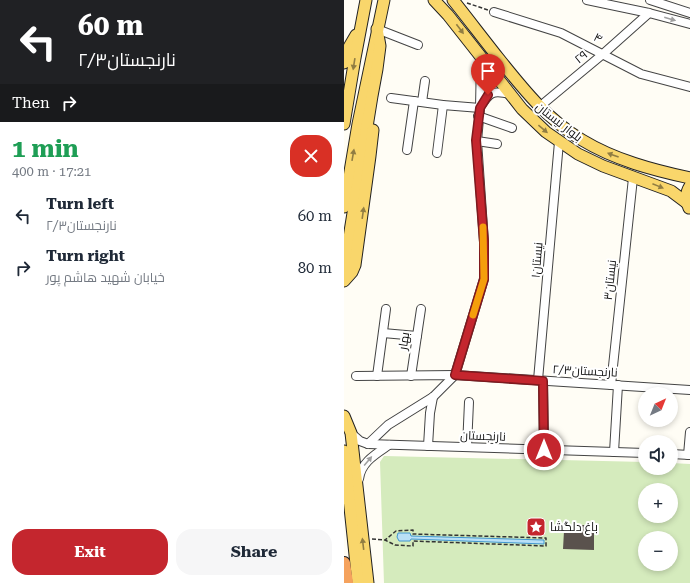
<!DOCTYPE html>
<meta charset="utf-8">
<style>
:root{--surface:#fff;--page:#f6f6f7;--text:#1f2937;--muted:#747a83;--accent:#c4262e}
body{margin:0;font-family:"Roboto Serif",Cairo,serif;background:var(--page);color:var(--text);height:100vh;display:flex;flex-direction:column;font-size:15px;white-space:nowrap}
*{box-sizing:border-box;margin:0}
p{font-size:13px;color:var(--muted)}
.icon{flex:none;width:22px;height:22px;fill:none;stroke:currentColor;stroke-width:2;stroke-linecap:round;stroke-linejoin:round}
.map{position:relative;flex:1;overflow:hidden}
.drawer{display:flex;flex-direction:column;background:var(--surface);width:344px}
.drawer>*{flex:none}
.guide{background:#202124;color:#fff;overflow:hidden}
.needle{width:26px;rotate:43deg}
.fabs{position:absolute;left:294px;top:387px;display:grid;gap:8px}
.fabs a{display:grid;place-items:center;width:40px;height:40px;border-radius:50%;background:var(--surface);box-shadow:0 2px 6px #0003;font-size:20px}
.pin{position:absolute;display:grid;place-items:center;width:34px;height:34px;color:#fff;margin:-41px -17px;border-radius:50% 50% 50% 0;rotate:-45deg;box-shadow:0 0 4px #0007}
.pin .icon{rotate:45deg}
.me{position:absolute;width:44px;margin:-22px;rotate:0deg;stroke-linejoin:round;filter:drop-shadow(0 0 3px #0008)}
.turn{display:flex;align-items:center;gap:14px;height:84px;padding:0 12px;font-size:18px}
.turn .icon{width:52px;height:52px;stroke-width:2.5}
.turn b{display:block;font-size:28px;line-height:34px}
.then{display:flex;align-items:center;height:38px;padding:0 12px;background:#0003;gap:8px;font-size:15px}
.round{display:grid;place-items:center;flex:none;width:42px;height:42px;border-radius:16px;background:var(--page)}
.headline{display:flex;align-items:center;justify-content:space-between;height:68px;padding:0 12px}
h1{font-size:24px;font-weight:700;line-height:30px;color:#1e9e55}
.cta{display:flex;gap:8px;margin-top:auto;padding:8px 12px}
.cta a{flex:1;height:46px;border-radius:16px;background:var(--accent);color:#fff;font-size:16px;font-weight:700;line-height:46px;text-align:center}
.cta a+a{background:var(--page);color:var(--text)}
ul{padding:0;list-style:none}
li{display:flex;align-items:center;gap:12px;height:52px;padding:0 12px}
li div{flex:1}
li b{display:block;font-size:15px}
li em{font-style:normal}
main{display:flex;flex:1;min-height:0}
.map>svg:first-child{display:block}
</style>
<main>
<section class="drawer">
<div class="guide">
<div class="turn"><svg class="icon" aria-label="left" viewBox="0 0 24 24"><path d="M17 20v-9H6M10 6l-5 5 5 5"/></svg><div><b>60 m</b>۲/۳نارنجستان</div></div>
<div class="then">Then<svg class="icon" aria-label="right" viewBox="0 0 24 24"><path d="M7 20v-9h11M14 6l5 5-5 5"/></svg></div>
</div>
<div class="headline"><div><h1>1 min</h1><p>400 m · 17:21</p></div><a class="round" style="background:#d93025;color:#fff"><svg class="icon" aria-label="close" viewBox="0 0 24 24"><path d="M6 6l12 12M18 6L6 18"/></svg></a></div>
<ul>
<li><svg class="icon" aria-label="left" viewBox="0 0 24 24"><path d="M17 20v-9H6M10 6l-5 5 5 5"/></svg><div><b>Turn left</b><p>۲/۳نارنجستان</p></div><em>60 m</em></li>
<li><svg class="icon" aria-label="right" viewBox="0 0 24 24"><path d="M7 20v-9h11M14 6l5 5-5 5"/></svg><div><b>Turn right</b><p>خیابان شهید هاشم پور</p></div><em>80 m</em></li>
</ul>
<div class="cta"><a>Exit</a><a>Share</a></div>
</section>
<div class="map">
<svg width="346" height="583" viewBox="0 0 346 583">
<rect width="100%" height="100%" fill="#fffdf5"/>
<path fill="#d5ebbd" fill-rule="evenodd" d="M40,456L301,462V468H327V463L346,464V583H40L36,462ZM301,490H327V516H301ZM301,538H327V564H301Z"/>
<path fill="#b9e0f7" stroke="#3f96cf" d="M54,533H66L67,536L200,540V544L67,539L66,541H55L53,537Z"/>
<path fill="#5a524d" d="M234,525H241V531H250V550L219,549L220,531H234Z"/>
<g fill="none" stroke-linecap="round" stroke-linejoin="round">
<g stroke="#444" stroke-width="10">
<g id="minor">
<path d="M243,0L305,13L346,24"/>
<path d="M306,0L346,13"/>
<path d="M150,12L217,33L297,74L346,87"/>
<path d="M33,29L74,45"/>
<path d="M47,98L99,105L136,108"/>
<path d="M78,102L81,81"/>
<path d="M200,103L259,54L305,13"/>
<path d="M136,107C146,92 148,90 166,94"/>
<path d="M134,116L168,128"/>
<path d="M133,141L153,144"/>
<path d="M63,150L70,101"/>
<path d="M93,153L99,105"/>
<path d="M39,333L73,336"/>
<path d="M12,376L111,375L346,390"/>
<path d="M33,376L42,309"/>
<path d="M67,376L77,309"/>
<path d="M194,380L215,142"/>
<path d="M199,381L200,450"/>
<path d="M267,385L289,178"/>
<path d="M7,433L16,441L24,444L301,453"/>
<path d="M24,444L44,425L89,397L111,375L140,279V242L133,141L136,108L137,57"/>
<path d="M84,446L86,413L89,397"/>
<path d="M123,447L125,402"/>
<path d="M270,452L274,385"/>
<path d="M327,454L346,455"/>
<path d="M344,455L346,432"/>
<path d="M15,479C17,462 32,454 45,445"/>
</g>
</g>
<g stroke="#222" stroke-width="13">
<g id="major">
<path d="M90,0L104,15L178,109L202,132L234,154L259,166L327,191L343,203"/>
<path d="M109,0C125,20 140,40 156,60C180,90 204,120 238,140C271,160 309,170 346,178"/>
<path d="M0,63L5,47L12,35"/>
<path d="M0,124L11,58L22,0"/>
<path d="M0,207L14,124L40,0"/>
<path d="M345,208C341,200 341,194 346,186"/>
<path d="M0,278L3,250L28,96L33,69L36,46L33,29"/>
<path d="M0,281L8,272L11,265L26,156L29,130"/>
<path d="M0,416L7,433L24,583"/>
<path d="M0,451L14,583"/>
</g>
</g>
<g stroke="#222" stroke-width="14">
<path id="highway" d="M0,563L3,583"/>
</g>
<g stroke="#333" stroke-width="1.5" stroke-dasharray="4 2" stroke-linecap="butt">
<path d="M123,3L144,10"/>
<path d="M28,539L41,540L51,545L69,546V541L202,546V538L69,534V530L52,531L41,540"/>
</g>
<use href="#minor" stroke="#fff" stroke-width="8"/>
<use href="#major" stroke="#f9d66b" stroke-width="11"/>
<use href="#highway" stroke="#f5a25d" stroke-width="12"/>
</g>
<defs><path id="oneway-solid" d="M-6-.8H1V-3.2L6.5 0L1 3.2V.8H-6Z"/></defs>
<g fill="#a0a0a0">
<use href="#oneway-solid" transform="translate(326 19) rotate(16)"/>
<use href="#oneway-solid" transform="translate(24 461) rotate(-50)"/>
</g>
<g fill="#917d42">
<use href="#oneway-solid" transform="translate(116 29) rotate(53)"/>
<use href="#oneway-solid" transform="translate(10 64) rotate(99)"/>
<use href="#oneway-solid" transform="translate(199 129) rotate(40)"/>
<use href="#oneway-solid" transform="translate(9 155) rotate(-80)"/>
<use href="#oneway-solid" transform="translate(269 155) rotate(-160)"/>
<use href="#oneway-solid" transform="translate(314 186) rotate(22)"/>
<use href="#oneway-solid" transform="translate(19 213) rotate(-82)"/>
<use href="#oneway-solid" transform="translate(19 544) rotate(-97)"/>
</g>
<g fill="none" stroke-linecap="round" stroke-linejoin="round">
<g stroke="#7f191e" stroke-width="10">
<path id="route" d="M144,95L136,108L132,140L140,242V279L111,375L199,381L200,450"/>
</g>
<use href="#route" stroke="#c4262e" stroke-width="7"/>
<path stroke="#f59e0b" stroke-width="7" d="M129,315L140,279L139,227"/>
</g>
<defs>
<g id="sight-square" transform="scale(1)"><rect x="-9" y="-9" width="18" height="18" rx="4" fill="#c4262e" stroke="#fff"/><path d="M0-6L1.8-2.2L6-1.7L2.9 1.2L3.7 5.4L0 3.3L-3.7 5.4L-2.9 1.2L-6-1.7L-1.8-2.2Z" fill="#fff"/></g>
</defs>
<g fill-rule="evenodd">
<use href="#sight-square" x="192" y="527"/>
</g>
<g text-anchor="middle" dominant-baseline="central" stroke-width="4" stroke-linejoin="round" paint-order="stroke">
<g font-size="12" fill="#111" stroke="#fff">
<text transform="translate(254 38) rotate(27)">۴</text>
<text transform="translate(237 57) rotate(-39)">۲۹</text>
<text transform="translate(215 122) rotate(38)">بلوار نیستان</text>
<text transform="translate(193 260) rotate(-85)">۱نیستان</text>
<text transform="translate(266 280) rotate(-84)">۳نیستان</text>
<text transform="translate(60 341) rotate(-81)">بهار</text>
<text transform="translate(241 371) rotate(3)">۲/۳نارنجستان</text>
<text transform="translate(139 436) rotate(2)">نارنجستان</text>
</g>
<g font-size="12" fill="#111" stroke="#fff" text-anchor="start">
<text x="206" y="527">باغ دلگشا</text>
</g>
</g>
</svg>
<div class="fabs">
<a><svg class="needle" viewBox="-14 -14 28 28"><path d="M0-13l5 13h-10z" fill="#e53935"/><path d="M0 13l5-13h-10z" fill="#747a83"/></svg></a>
<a><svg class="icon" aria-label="sound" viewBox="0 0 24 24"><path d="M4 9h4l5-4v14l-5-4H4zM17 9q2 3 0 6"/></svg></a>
<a>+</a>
<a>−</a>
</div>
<div class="pin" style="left:144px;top:95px;background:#d93025"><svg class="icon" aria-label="arrive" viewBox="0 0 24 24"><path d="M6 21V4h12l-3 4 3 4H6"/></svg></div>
<svg class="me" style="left:200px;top:450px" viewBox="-20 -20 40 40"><circle r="17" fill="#c4262e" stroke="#fff" stroke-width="3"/><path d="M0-11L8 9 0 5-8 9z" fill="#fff"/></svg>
</div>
</main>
